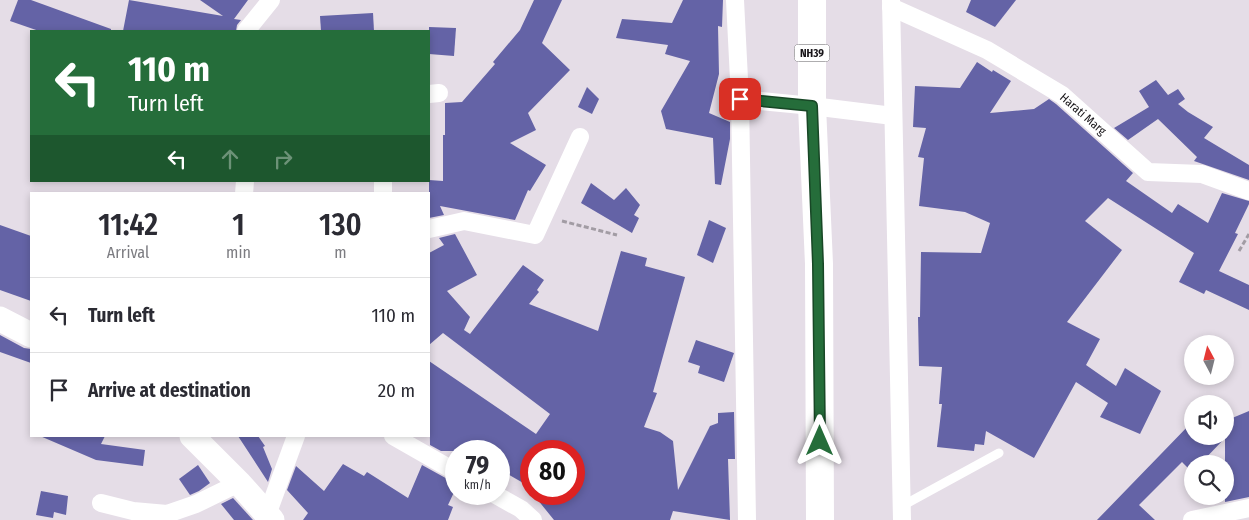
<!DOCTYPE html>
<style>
:root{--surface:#fff;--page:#f2f2f3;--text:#2b2b33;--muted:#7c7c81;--line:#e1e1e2}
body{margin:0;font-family:"Fira Sans Condensed",sans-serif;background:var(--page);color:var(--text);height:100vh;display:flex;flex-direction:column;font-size:19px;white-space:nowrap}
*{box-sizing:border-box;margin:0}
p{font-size:16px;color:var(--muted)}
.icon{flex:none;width:28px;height:28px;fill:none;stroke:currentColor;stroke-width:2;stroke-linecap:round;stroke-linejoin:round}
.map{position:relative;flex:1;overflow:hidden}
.drawer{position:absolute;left:30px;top:192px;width:400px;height:245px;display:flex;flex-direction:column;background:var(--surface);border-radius:0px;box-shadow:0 2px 8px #0003}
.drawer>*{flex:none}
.hud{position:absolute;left:30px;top:30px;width:400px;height:152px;border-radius:0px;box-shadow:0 2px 8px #0003;background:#256d3a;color:#fff;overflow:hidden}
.needle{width:32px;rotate:353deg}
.fabs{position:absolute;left:1184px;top:335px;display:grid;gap:10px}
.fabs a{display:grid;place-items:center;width:50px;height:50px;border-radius:50%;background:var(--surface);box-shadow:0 2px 8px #0003;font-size:25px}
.speed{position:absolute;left:445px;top:440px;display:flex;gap:10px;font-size:25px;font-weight:700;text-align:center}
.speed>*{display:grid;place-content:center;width:65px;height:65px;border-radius:50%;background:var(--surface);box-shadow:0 2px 8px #0003;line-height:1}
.speed small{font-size:12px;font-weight:400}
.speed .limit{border:8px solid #d22;background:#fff;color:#111}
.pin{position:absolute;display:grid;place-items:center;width:42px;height:42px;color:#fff;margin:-21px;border-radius:10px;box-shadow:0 2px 8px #0006}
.me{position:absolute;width:55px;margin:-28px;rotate:0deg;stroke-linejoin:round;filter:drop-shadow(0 0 4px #0008)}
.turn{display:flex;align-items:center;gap:18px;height:105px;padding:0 15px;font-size:22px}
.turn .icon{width:65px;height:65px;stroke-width:2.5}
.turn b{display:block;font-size:35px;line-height:42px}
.lanes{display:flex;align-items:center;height:48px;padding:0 15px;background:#0003;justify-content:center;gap:25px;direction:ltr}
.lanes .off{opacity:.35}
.eta{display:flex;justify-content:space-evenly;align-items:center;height:85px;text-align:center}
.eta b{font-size:30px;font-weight:600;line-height:35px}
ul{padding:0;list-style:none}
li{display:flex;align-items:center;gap:15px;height:75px;padding:0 15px;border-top:1px solid var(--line)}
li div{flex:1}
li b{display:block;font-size:19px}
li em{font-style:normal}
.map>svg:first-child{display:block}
</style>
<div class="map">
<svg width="1249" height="520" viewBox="0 0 1249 520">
<rect width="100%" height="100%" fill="#e5dde7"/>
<g fill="#6463a6">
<path d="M18,0H31L111,29V31H39L10,21Z"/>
<path d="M129,0L223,16L200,0H248L234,19L241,20L237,25L236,31H123Z"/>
<path d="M534,0H562L542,43L570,70L528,113L536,130L510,143L546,165L530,191L528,190L515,220L440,206L444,215L429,218V180L443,181V135H445V103L462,102L495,64L493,62L520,30Z"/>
<path d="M683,0H723L722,27L718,26L719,74L709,113L730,122V139L721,185L715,184L713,138L666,129L661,111L690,61L665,54L668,45L616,38L622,19L672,23Z"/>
<path d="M971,0H1016L995,27L966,12Z"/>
<path d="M373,13L374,31H321L320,16Z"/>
<path d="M429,27L456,28L454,56L429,54Z"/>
<path d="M977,62L992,72L993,70L1011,81L990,113L1034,109L1049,99L1056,104L1133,173L1126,181L1172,213L1178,204L1208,223L1222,193L1249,201V204L1235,233L1238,234L1219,271L1249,285V310L1206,290L1204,294L1179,282L1194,253L1108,198L1085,221L1122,250L1067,322L1100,339L1086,365L1116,386L1125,368L1161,391L1140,434L1100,417L1108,403L1076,382L1034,458L986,431L984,445L975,444L974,451L937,447L942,404H939L942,367L919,366L918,317H920L921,252L981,253L990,223L965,212L919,206L924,158L918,157L926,128L913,127L915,86L960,88Z"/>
<path d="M1156,80L1168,95L1178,89L1185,99L1178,104L1188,112L1213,127L1204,138L1249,165V180L1194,161L1197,157L1158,119L1128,140L1114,128L1149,107L1139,91Z"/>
<path d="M587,87L599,99L592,114L578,107Z"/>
<path d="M591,183L614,200L626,188L640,205L634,215L639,218L632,233L581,203Z"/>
<path d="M709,220L726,228L713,263L697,255Z"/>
<path d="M0,225L31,236V301L0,290Z"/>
<path d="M455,234L477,275L447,291L470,317L464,330L470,334L523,265L544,280L537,290L539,292L529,304L598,331L621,251L647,258L645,266L685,277L653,392L657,393L644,427L660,432L673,441L678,490L710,426L718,423V413L734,412L735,459H728L730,520L673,511L670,520H554L533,494H574V451H531V473L525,484L499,469V451H441L430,445L429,361L536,434L550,414L443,333L429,345V253L444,245L439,238Z"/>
<path d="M0,335L24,348L31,349V363L0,352Z"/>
<path d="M696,340L734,353L724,382L698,373L700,366L688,362Z"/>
<path d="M1249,411V497L1225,502V438L1200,464H1192V472L1182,462L1139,505L1155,520H1097L1192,422V436H1225V421Z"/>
<path d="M40,436H105L101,444L145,450L143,466L96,460Z"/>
<path d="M238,436H258L265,446L263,447L272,469L268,482Z"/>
<path d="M343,464L364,476L367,472L408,498L422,465L451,481L456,483V488L448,505L453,507L448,520H303L308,513L287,490L296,466L324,491Z"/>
<path d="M198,465L210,483L199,491L190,495L179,479Z"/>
<path d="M41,491L68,496L66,515L54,512L53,518L36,515Z"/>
<path d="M233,498L253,520H234L221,504Z"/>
</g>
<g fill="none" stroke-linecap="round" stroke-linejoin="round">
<g stroke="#a29ca4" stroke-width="3" stroke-dasharray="5 2.5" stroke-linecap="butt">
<path d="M562,221L617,235"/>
<path d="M1239,251L1249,234"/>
</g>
<path stroke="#fff" stroke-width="9" d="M902,506L999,453"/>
<g stroke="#fff" stroke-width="18">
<path d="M735,0L740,99L747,520"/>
<path d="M891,0L902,520"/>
<path d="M891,7L987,50L1062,95L1148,172L1202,174L1249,191"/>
<path d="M246,31L271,0"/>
<path d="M429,94L439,93"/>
<path d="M740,99L812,106L893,116"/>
<path d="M244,194L245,181"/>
<path d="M383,194V181"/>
<path d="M429,229L464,221L535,235L580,137"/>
<path d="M393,436L456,472"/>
<path d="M494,494L521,509L533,520"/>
<path d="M101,503L133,511L167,514L196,504L239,483"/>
<path d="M267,515L296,436"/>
<path d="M1192,520L1249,508"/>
</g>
<g stroke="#fff" stroke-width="25">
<path d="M0,319L31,335"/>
<path d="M192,436L239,483L272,520"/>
</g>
<path stroke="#fff" stroke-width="28" d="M812,0V106L819,264L820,520"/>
</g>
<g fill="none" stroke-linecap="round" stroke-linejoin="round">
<g stroke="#184726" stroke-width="12">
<path id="route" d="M740,99L812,106L818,264L820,441"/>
</g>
<use href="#route" stroke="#256d3a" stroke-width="9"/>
</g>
<g text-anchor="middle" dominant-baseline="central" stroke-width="4" stroke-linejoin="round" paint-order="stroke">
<rect fill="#fff" stroke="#5d5b5e" stroke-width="1" x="794.5" y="44.5" width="35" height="17" rx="4"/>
<g font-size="11" font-weight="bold" fill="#181519">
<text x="812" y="53">NH39</text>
</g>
<g font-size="12" fill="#181519" stroke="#fff">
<text transform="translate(1083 114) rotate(41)">Harati Marg</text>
</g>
</g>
</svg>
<div class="fabs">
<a><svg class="needle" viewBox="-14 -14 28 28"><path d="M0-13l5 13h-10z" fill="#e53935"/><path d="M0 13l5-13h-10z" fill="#7c7c81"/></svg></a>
<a><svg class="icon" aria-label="sound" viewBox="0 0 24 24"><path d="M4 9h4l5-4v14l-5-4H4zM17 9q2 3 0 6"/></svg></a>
<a><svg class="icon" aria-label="search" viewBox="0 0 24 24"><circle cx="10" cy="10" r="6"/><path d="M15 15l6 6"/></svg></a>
</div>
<div class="speed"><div>79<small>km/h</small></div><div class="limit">80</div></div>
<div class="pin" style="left:740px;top:99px;background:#d93025"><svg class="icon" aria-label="arrive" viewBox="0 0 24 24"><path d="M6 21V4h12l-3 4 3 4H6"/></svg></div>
<svg class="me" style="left:820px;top:441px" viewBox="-20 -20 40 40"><path d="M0-17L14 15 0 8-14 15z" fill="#256d3a" stroke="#fff" stroke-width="4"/></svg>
<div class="hud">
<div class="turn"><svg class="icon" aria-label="left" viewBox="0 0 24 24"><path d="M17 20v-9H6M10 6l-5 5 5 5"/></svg><div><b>110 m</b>Turn left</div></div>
<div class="lanes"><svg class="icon" aria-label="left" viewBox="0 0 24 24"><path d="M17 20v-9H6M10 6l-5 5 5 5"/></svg><svg class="icon off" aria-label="ahead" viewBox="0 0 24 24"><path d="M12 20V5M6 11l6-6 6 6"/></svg><svg class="icon off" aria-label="right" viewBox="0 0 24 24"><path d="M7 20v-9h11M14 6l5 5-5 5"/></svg></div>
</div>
<section class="drawer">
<div class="eta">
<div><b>11:42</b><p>Arrival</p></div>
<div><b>1</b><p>min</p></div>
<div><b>130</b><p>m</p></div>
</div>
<ul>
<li><svg class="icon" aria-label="left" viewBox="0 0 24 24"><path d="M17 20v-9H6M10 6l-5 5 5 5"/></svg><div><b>Turn left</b></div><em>110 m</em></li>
<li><svg class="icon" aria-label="arrive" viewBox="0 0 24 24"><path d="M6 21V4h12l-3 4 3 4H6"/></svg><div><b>Arrive at destination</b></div><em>20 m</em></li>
</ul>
</section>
</div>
